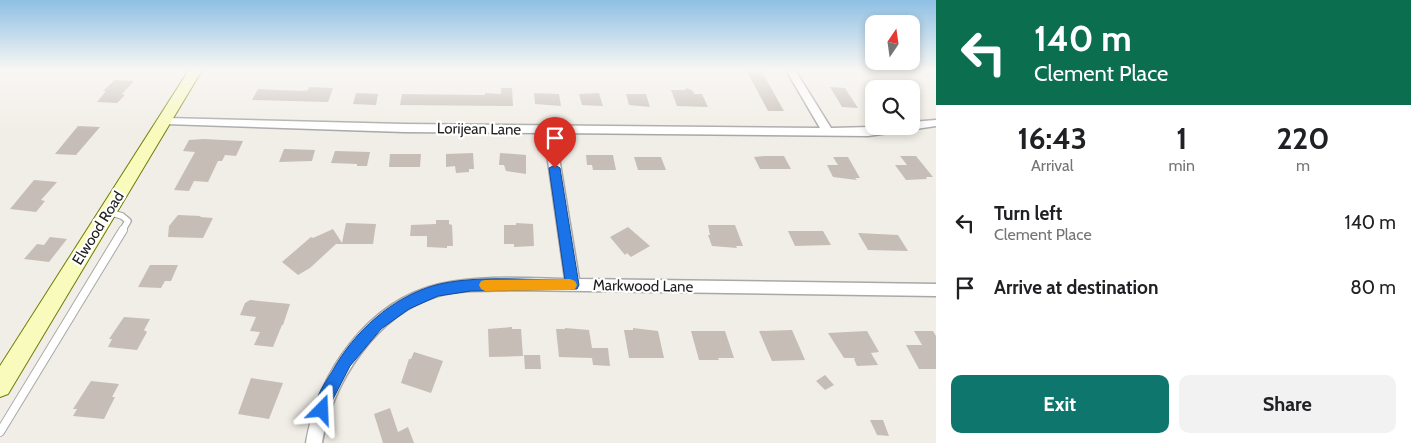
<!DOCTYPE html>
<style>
:root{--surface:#fff;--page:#f2f2f2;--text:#202124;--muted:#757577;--accent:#0f766e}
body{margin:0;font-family:Cabin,sans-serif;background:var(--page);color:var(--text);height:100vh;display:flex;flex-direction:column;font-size:19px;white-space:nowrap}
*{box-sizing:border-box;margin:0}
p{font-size:16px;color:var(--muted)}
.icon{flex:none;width:28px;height:28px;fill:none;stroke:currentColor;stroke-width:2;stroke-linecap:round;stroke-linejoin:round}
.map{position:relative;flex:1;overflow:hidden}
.drawer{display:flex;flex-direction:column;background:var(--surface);width:475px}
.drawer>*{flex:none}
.top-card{background:#0b6e4f;color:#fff;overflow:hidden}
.needle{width:32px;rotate:13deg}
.controls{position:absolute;left:865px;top:15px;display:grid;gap:10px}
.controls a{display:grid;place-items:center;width:55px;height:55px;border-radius:10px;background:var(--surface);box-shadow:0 2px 8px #0003;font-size:25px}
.pin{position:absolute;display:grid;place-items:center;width:42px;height:42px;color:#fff;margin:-51px -21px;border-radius:50% 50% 50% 0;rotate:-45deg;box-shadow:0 0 5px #0007}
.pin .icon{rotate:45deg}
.me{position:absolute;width:55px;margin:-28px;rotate:21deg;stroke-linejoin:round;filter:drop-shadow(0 0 4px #0008)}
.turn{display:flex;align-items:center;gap:18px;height:105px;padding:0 15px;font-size:22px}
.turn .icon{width:65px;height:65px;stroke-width:2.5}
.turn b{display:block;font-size:35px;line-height:42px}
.eta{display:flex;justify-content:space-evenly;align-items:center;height:85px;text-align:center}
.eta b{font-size:30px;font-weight:700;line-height:35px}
.action{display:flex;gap:10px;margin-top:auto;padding:10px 15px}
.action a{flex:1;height:58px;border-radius:10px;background:var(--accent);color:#fff;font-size:20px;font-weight:700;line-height:58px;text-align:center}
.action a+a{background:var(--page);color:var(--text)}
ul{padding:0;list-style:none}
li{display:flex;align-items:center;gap:15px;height:65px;padding:0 15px}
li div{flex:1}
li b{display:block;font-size:19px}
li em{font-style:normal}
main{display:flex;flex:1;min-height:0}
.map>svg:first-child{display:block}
</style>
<main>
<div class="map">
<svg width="936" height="443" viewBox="0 0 936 443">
<rect width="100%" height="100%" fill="#f1eee7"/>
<g fill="#c6bdb6">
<path d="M746,70H761L784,111H768Z"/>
<path d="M115,80L134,81L122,94L125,95L117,103L97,102L106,91H103Z"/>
<path d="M309,87L333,88L328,102L252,100L258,89L302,91L308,90Z"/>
<path d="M830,87L845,88L858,108L842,107Z"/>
<path d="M501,88H512L513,106L400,105L402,94L485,95V93L501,94Z"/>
<path d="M687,88L693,91L694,94H702L708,107L677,106L671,90H685Z"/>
<path d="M356,93L378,94L376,105L353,104Z"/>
<path d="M534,93L559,94L561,106L535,104Z"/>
<path d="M599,93L603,106L582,105L579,94Z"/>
<path d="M626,94H646L650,107L629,105Z"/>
<path d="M78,126L100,127L76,155L55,154Z"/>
<path d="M204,139L243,141L236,156L225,155L222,161H218L208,182L194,181L189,191L174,190L195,152L183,151L189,140Z"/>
<path d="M284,149L315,150L312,161L279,162Z"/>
<path d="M335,151L370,152L367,166H357V164L331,163Z"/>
<path d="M473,153L474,169H469V172L456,173L455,166L446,167V154Z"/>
<path d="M500,153L526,155V174L506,171L504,165H499Z"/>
<path d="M390,154H421L420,167H389Z"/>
<path d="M586,155H613L616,170H593L592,165H587Z"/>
<path d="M765,156H784L791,169H760L754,157Z"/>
<path d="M900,156H916L933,177H926L927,179L906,180L895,165H907Z"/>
<path d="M634,157H661L666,170H638Z"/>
<path d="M833,157H848L860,178H855L857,180L833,177L827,165H838Z"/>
<path d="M34,180L57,182L41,200L45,201L36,212L10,209Z"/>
<path d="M178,215L201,216L200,217L213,218L203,238L168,237L169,226Z"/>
<path d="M436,220H449V224L452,225L453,246H447V248L427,247V236H410L411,225L436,224Z"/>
<path d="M346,223L376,224L373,244H336L310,268L298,275L282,262L311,237L313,238L333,229L342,243Z"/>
<path d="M516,223L533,224L534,246L514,247V244H504V225H516Z"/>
<path d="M708,225H735L743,246H736L737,248L712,246L708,235H710Z"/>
<path d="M628,227L650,246L631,257L627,253L625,255L610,237Z"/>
<path d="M788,231H823L831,245L795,246Z"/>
<path d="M858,233L898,235L908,251L868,250Z"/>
<path d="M50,237L67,239L49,262L24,259L37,244L44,245Z"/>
<path d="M150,265H178L171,281H165L161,288L138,287Z"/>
<path d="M250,300L290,304L283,325H282L273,347L254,345L260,332L250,331L256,317L240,315L245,303Z"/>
<path d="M124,317L150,319L144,330L147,332L137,350L108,347L112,339H109Z"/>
<path d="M512,327V329H521L523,356L489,357L488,329Z"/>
<path d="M565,328L589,330L592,348H608L610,366L593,365L592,358L559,357L556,329H565Z"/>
<path d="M633,328L658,331L664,358H629L624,330H633Z"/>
<path d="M792,330L805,360L772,361L759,331Z"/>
<path d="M691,331H725L734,358H718L719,360H699Z"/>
<path d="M867,331L879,352L871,353L878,365L857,366L854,359L855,358H844L828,333Z"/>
<path d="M914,331H933L936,336V369H919L906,345H922Z"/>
<path d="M414,352L443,361L431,393L401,383L409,359H411Z"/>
<path d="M524,355H540L541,369H525Z"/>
<path d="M825,375L834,385L825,390L816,381Z"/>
<path d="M251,378L283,383L269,419L238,414Z"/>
<path d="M91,381L119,384L112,397H115L104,419L73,416L77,409H73Z"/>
<path d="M390,408L398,432L408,427L414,443H383L374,414Z"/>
<path d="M870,420H883L889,436L877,435Z"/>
</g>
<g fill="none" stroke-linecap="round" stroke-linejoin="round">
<g stroke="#a8a8a8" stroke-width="8">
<path id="service-far1" d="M109,212L122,216L128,221L122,231"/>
</g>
<g stroke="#a8a8a8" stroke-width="10">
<path id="service" d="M0,432L123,230"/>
</g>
<g stroke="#a8a8a8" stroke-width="3">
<path id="minor" d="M786,70H795L831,128L911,126V122L936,120V126L868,136L555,133L579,279L936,284V296L515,290C490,291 463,289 438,296C376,314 332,383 322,443H306C318,373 367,301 440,284C480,275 524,278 565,279L544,133L404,132L166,124L161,121L166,118L404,124L820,128Z"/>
</g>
<g stroke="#707c03" stroke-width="2">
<path id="secondary" d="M189,70H202L8,394L0,397V366Z"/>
</g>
<use href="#service-far1" stroke="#fff" stroke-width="5.5"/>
<use href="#service" stroke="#fff" stroke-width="8"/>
<use href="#minor" fill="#fff" fill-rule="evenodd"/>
<use href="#secondary" fill="#f8fbbc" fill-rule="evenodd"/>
</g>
<linearGradient id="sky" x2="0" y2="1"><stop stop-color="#8ec0e4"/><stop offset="0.53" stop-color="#f9f7f4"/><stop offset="1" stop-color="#f9f7f4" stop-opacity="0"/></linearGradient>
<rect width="936" height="132" fill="url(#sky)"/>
<path fill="#1a73e8" stroke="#114b97" d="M555,165L560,168L579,285L577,289L471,291L438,296L409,309L381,329L350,366L333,399L327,415L322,418L317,415C311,401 326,382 333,370C354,332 392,297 436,285C475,275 525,280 565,280L549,168Z"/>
<path fill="#f59e0b" d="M570,279L575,281L577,285L575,289L570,290L485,291L481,289L479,285L481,281L485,280Z"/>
<g text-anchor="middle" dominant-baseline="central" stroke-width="4.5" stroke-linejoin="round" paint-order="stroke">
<g font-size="15" fill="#212121" stroke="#fff">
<text transform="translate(479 129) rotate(1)">Lorijean Lane</text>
<text transform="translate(98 228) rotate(-58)">Elwood Road</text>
<text transform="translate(643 286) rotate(1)">Markwood Lane</text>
</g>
</g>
</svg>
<div class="controls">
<a><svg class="needle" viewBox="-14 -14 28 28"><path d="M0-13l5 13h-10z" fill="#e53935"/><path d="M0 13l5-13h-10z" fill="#757577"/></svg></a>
<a><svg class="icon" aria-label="search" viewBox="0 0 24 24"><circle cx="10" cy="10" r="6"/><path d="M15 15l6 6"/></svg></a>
</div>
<div class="pin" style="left:555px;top:168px;background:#d93025"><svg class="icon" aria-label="arrive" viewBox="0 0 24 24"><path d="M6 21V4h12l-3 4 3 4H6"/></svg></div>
<svg class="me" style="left:322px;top:410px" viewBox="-20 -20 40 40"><path d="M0-17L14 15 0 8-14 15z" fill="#1a73e8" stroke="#fff" stroke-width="4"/></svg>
</div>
<section class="drawer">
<div class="top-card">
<div class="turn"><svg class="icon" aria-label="left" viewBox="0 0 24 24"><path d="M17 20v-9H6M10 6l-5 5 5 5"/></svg><div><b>140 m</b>Clement Place</div></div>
</div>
<div class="eta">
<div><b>16:43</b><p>Arrival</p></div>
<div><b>1</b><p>min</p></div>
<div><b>220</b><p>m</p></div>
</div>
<ul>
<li><svg class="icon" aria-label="left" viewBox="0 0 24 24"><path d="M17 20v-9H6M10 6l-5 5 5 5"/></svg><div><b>Turn left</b><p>Clement Place</p></div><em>140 m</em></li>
<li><svg class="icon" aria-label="arrive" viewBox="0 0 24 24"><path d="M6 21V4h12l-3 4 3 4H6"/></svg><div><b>Arrive at destination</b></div><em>80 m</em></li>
</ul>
<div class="action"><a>Exit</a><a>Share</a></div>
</section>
</main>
